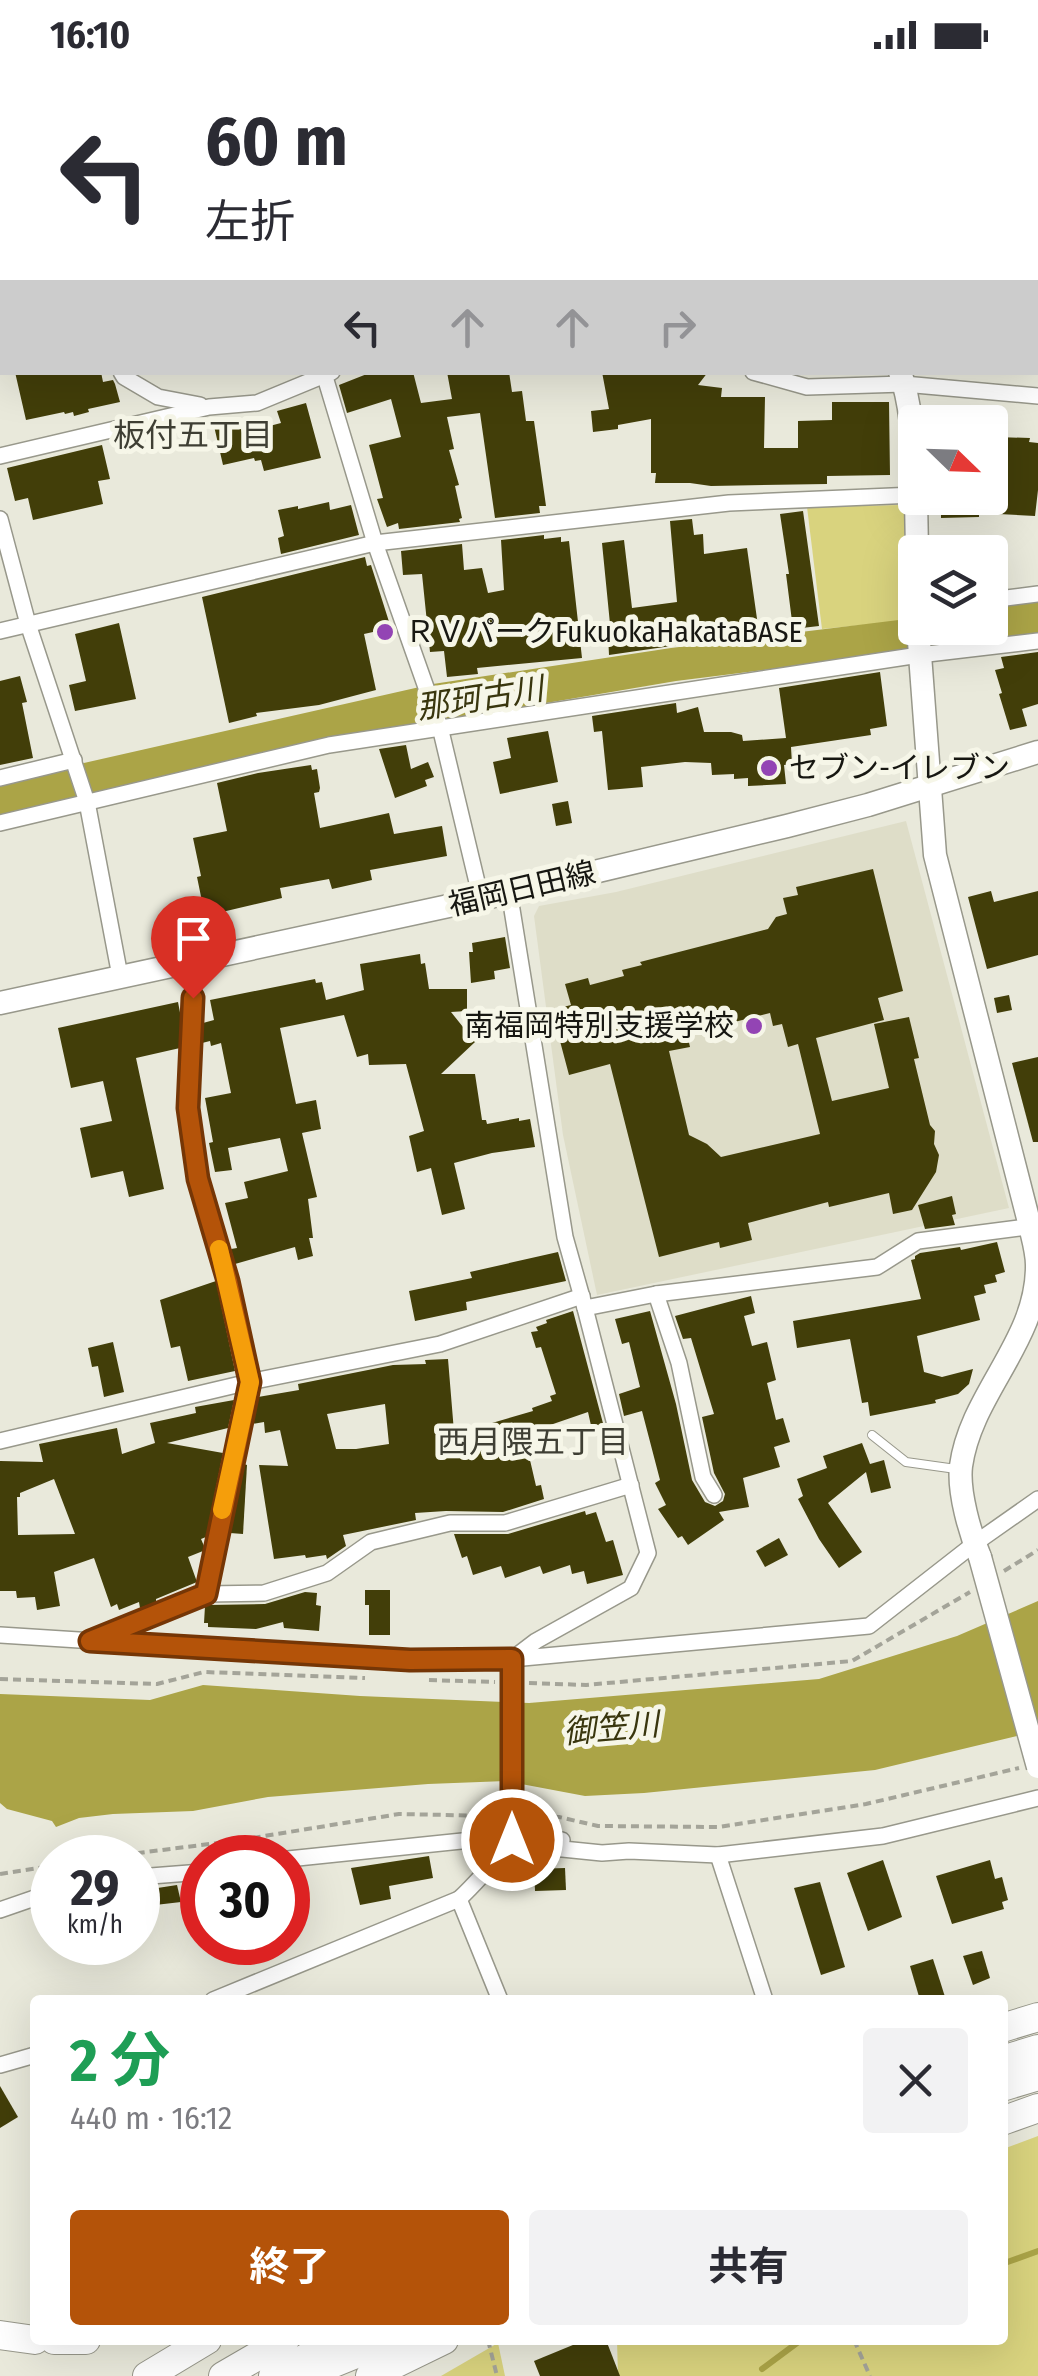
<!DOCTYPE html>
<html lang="ja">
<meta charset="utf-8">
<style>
:root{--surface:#fff;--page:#f2f2f3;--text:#2b2b33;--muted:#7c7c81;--accent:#b45309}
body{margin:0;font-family:"Fira Sans Condensed","Noto Sans JP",sans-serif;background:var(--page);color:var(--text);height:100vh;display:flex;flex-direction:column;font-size:38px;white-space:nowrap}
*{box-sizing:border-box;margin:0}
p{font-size:32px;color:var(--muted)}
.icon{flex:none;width:55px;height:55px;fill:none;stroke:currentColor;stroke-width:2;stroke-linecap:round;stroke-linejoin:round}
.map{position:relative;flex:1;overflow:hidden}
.panel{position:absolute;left:30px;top:1925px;width:978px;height:350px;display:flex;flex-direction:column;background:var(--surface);border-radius:10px;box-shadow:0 10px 40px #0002}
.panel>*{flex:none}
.top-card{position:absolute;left:0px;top:0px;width:1040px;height:305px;box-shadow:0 10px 40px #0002;background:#fff;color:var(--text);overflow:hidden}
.needle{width:65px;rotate:113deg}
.fabs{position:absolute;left:898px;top:335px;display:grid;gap:20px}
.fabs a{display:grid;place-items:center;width:110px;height:110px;border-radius:10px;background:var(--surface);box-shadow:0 10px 40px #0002;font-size:50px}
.speed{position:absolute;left:30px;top:1765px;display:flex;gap:20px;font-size:50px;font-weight:700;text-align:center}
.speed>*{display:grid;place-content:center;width:130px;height:130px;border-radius:50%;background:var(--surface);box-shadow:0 10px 40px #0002;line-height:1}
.speed small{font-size:25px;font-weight:400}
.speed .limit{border:15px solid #d22;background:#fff;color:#111}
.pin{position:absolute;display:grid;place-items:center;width:85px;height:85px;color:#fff;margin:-102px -42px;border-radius:50% 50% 50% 0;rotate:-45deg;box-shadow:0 0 10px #0007}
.pin .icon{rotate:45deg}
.me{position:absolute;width:110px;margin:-55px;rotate:0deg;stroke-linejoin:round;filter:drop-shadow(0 0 8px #0008)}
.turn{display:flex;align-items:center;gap:35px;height:210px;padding:0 40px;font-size:45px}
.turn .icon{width:130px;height:130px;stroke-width:2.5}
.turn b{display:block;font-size:70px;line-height:85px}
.lanes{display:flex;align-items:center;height:95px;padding:0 40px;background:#0003;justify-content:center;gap:50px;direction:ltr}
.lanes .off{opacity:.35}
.round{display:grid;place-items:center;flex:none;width:105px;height:105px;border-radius:10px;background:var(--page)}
.summary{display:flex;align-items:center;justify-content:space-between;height:170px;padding:0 40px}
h1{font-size:60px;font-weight:700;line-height:75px;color:#1e9e55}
.primary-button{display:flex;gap:20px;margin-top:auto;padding:20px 40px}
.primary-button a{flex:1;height:115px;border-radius:10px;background:var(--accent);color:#fff;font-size:40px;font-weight:700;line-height:115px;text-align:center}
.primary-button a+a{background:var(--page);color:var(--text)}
.status{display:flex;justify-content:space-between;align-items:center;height:70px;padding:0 50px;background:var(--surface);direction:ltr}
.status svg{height:28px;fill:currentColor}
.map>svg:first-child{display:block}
</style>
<div class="status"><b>16:10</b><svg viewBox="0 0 49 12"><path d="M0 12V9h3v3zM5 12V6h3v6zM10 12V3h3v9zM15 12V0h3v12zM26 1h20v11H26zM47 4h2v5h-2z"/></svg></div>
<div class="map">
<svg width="1038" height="2306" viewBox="0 0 1038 2306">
<rect width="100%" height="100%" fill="#e9e9db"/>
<path fill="#deddc8" d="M906,751L1009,1138L597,1225L563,1065L534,846L539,836L616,822Z"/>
<g fill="#d9d37e">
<path d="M815,0H1038V232V2H815Z"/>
<path d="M900,435L905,440L903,551L822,559L807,437Z"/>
<path d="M1038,2066V2306H618L617,2270H1002L1003,2079Z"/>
<path d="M498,2273L505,2306H441Z"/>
</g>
<g fill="#aba447">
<path d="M1038,531V566L676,611L446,650L0,746V712L433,614L671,578L915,548V558H990V537Z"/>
<path d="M1038,1531V1661L875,1700L644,1723L585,1726L506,1711L428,1714L268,1727L193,1741L113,1744L79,1748L56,1757L52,1751L7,1739L0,1733V1624L150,1630L203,1615L360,1626L529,1633L819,1609L957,1566Z"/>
</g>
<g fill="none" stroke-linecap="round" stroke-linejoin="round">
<g stroke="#aba447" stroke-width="6">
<path d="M1002,2194L1038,2181"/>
<path d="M762,2299L801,2270"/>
</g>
</g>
<g fill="#423e09" fill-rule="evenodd">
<path d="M15,302H101L103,312L113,310L115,314L120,332L88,339L89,342L74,346L73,342L65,344L64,342L26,350Z"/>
<path d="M372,302H413L421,333L452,329L447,302H509L512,322L522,321L526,351H534L546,436H539L540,443L495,448L480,343L447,347L454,379L449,380L459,415L455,416L462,448L459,449L460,452L399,459L398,453L387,457L377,429L383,428L369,375L401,367L391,329L347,343L339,315Z"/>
<path d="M602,302H708L698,315L722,318L721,327H765L764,378H798V351L832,350V332H889L890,405L827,406V414L711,416L690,413H655L656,403H651V349L618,355V359L593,362L591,341L609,339Z"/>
<path d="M306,333L321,388L264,401L261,390L255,391L254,388L223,395L214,356L239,351L242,363L281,353L277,341Z"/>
<path d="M996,367L1030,368L1029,372L1038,373V420L1035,446L979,443V447L941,448V428H997L999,391H994Z"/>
<path d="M102,375L110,409L98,411L103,434L33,450L28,428L15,431L7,398Z"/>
<path d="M329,432L330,440L351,435L359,465L281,484L278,468L284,466L278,440L298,436V439Z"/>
<path d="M803,441L819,556L793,559L786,504H789L780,444Z"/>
<path d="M692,449L694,465L703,464L704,484L747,478L759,563L734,567L732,553L683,558L685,574L609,585L608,564H611L602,473L624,470L632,538L677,532L670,451Z"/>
<path d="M544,465V469L561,467V472L569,471L582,588L477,598L478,604L447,607L444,581L430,582L422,504L403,505L401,481L462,474L464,500L482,498L488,523L504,520L501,470Z"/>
<path d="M365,487L367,496L371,495L391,558L364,564L376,620L319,635L256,643L257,646L229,653L202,527Z"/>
<path d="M119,553L136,629L75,641L69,615L86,611L75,564Z"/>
<path d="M1038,582V634L1022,639L1027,656L1010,660L999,624L1002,623L995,600L1004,598L1001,587Z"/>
<path d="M880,602L887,656L870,659L871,665L791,677L792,694L784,695L786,714L748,716V708L734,709V704L712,705L711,693L685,692L641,697L643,717L608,720L602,661L594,662L592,646L676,633L677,643L698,637L704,662H731L742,665L743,671L786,668L779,618Z"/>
<path d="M20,606L27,632L22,633L33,688L0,695V611Z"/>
<path d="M548,661L558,712L500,724L493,692L511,688L507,668Z"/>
<path d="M406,675L411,699L428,692L434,707L425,710L427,716L395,728L379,679Z"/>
<path d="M311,695L312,700L317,699L320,718L319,722L314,723L320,758L389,743L394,764L442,756L447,786L370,800L372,810L332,819L329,809L280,818L282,828L205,846L197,807L201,806L193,768L227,761L217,713L258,703Z"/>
<path d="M568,731L572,753L556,756L552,734Z"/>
<path d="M873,799L903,921L878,928L884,950L816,968L832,1031L889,1018L874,954L909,947L919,988L914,989L930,1055L935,1061L934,1074L939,1085L936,1102L912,1140L893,1144L889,1123L829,1137L828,1132L748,1153L752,1170L720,1178L719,1172L659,1187L610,994L569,1005L556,956L564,955L559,938L571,935L565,914L588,908L590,915L624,906L622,900L642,895L640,892L768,859L776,847L787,844L783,828L798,825L796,817ZM770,943L773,956L782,954L788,977L798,974L820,1064L721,1087L707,1074L689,1065L669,981L690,977L687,964Z"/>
<path d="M991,821L994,832L1038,821V885L987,899L968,827Z"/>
<path d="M505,867L510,898L494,901L495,909L471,913L469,882H473L472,873Z"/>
<path d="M420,884L421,894L425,893L429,919H467V941L451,942L475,972L441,1004H475L482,1050H486L487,1054L519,1048V1051L530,1049L535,1077L492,1083L454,1093L465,1139L442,1145L431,1098L417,1102L409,1066L424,1061L406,994L369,995L368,984L357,987L344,945L280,958L296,1034L316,1030L321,1059L302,1063L317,1127L308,1129L313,1168H309L313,1186L298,1190L295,1177L235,1194L231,1179L237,1178L225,1133L248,1128L244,1112L288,1101L280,1068L228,1078L232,1100L215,1102L209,1073L213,1072L205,1028L231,1023L221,973L211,976L210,971L202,973L203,953L214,950L210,930L315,909L316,913L322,912L326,930L364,920L360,894Z"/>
<path d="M1009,925L1012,940L997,943L994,928Z"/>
<path d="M178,932L181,948L180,978L136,988L164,1119L129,1127L123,1101L91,1108L80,1058L112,1051L103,1011L71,1018L58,958Z"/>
<path d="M1038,987V1072H1033L1012,993Z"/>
<path d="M952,1126L956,1144L952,1145L955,1155L925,1159L918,1135Z"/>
<path d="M997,1172L1005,1202L995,1205L997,1212L984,1215L986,1223L974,1226L980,1250L917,1266L924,1302L942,1307L973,1299L969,1314L958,1324L935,1330L936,1333L870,1346L868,1332L862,1333L850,1269L797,1278L793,1251L921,1229L911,1190L915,1189V1186L920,1183L960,1177L961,1180Z"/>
<path d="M558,1182L566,1211L466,1232L467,1240L415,1251L409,1221L472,1208L470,1202Z"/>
<path d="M216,1211L235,1301L188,1311L180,1276L171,1278L160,1230Z"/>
<path d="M751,1226L755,1243L744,1246L752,1276L767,1272L776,1310L767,1313L776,1350L783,1348L790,1372L774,1377L780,1397L743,1408L749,1437L719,1442L724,1450L688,1475L682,1466L678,1468L658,1439L666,1435L655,1413L660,1410L642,1341L624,1346L619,1324L640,1317L629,1272L622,1274L615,1249L650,1241L676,1334L692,1410L705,1432L715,1436L723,1431L725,1424L714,1403L702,1347L714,1344L691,1268L683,1269L675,1246Z"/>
<path d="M573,1241L604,1357L592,1360L588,1342L524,1364L536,1416L541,1415L544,1429L503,1442L446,1441L415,1443L416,1450L343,1465L346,1476L327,1489L326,1485L306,1488L305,1485L274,1489L259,1395L288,1396L280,1360L265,1363L264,1352L252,1354L258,1327L299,1320L298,1314L393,1295L426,1294L425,1290L448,1289L455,1374L495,1363L492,1353L533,1341L532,1338L552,1331L550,1326L556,1324L541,1277L536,1278L531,1262L538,1261L536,1257L547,1253L546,1250ZM385,1334L389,1374L356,1379H336L327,1344Z"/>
<path d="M113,1272L124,1322L104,1327L98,1296L92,1297L88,1278Z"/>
<path d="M234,1330L228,1358L167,1373L223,1383L206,1467L201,1469L204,1476L203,1481L188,1487L197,1512L156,1529V1532L140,1538L139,1532L119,1540L117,1534L111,1537L94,1488L54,1502L60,1536L37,1540L35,1527L17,1528L16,1521H0V1391L43,1392L39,1374L117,1358L122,1384L155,1373L150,1353L196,1343L195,1337ZM54,1409L75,1464L18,1465L17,1427H20V1423Z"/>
<path d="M862,1373L870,1394L884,1390L891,1418L871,1423L866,1402L828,1433L862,1482L839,1498L819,1469L798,1429L803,1426L797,1409L827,1398L823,1386Z"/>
<path d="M244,1394L247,1395L243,1464L230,1463Z"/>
<path d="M585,1441L586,1445L596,1442L606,1472L613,1470L623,1505L587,1514L584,1501L572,1504L570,1495L543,1504L540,1496L505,1508L501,1496L473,1505L467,1486L462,1488L454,1464H508Z"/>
<path d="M779,1468L788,1485L765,1497L756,1481Z"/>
<path d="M365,1520H390V1565H369V1535H365Z"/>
<path d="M305,1522L317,1523L316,1535L321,1536L319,1561L284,1558L283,1552L256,1559L208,1557V1553H204L205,1536L208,1535L265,1534Z"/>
<path d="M429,1786L433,1808L389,1816L391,1829L360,1835L351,1798Z"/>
<path d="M883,1790L902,1847L868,1861L847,1803Z"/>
<path d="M990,1790L995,1809L1002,1807L1008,1830L1002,1832L1004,1839L952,1854L936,1806Z"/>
<path d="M565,1798L566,1820L535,1821L534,1799Z"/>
<path d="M820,1812L845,1897L821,1905L794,1818Z"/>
<path d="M177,1815L181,1832L138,1837V1821Z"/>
<path d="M982,1881L990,1908L973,1915L963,1886Z"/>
<path d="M933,1889L946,1930H920L910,1896Z"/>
<path d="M0,2016L18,2047L0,2058Z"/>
<path d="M585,2270H606L620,2306H540L534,2291Z"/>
</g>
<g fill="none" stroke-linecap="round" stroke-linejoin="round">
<g stroke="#98988b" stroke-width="10">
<path id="lane" d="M872,1365L906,1392L956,1399"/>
</g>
<g stroke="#98988b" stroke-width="18">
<g id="street">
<path d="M510,0L511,2"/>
<path d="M0,114L2,117"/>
<path d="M121,302L124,307L158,327L200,335"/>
<path d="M753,302L807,317L904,314L1038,326"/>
<path d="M325,307L375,473L440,657L481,829"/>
<path d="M0,386L209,337L257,333L332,302"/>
<path d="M0,449L28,554L87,732L120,906"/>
<path d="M990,530L1038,524"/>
<path d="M0,561L375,473L729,433L915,425"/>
<path d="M0,708L74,690"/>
<path d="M0,753L329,675L919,585L1038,571"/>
<path d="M509,821L565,1167L585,1238L648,1483L631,1518L536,1571L515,1587"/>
<path d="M195,892L188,1039L198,1109L228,1211L249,1312L206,1524"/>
<path d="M656,1224L679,1293L703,1407L714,1425"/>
<path d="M585,1238L656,1224L877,1197L918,1171L1035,1156"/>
<path d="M0,1371L249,1312L440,1274L582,1226"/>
<path d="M0,1565L410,1591L512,1589L869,1556L974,1474L1038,1429"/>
<path d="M94,1569L206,1524L264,1523L327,1503L371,1472L450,1453H505L631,1415"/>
<path d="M513,1774L602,1783L629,1781L718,1785L883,1766L1038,1728"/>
<path d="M718,1785L765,1930"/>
<path d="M288,1789L530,1764L562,1770"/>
<path d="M138,1807L202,1802"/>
<path d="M0,1840L52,1822"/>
<path d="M213,1930L459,1829"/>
<path d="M500,1930L459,1829C478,1812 493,1791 513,1774L512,1770"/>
<path d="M0,1995L35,1985"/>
</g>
</g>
<g stroke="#98988b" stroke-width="25">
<g id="secondary">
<path d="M802,2V0"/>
<path d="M900,302C912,336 913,375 915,410"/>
<path d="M916,428L917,482"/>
<path d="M918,558L935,785L1030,1156C1033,1169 1037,1182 1037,1195C1038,1271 971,1323 961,1396C958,1422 970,1463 980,1487"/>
<path d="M0,933L481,829L787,756L868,735L1038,682"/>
</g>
</g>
<g stroke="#98988b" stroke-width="30">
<g id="highway">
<path d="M1002,1958L1038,1947"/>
<path d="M1002,1990L1038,1979"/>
<path d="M1002,2017L1038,2006"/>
<path d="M1002,2051L1038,2038"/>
<path d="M0,2265L35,2270"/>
<path d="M54,2270H86"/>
<path d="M147,2306L207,2270"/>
<path d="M223,2306L285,2270"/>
<path d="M273,2306L338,2270"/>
<path d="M302,2306L390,2270"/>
<path d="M370,2306L444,2270"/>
</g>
</g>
<g stroke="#a4a499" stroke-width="4" stroke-dasharray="8 5" stroke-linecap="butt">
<path d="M832,2L833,0"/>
<path d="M1004,1501L1038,1480"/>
<path d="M0,1609L157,1614L204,1602L365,1608"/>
<path d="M429,1610L495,1612"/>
<path d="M529,1613L586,1615L852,1591L970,1522"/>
<path d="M541,1746L559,1747L598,1756L719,1757L866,1734L1019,1698"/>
<path d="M98,1788L234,1771L399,1744L496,1746"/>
<path d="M0,1804L52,1796"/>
<path d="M488,2270L497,2306"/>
<path d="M854,2270L870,2306"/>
</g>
<use href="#lane" stroke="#fff" stroke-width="8"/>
<use href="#street" stroke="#fff" stroke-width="15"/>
<use href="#secondary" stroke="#fff" stroke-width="22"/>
<use href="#highway" stroke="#fff" stroke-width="28"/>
<g stroke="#98988b" stroke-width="18" stroke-linecap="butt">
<path id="street-bridge" d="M512,1596V1770"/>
</g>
<g stroke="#98988b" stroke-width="25" stroke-linecap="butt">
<path id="secondary-bridge" d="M980,1487L1038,1697"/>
</g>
<use href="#street-bridge" stroke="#fff" stroke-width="15"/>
<use href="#secondary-bridge" stroke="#fff" stroke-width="22"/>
</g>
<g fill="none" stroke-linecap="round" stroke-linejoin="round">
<g stroke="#753606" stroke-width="25">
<path id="route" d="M193,928L188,1038L198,1109L228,1211L250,1312L206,1524L90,1571L410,1590L512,1589V1770"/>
</g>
<use href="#route" stroke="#b45309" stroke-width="18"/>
<path stroke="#f59e0b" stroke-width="18" d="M219,1179L250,1312L222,1440"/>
</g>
<g fill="#9344b4" stroke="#f6f6e8" stroke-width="4">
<circle cx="385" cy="562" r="10"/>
<circle cx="769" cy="698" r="10"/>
<circle cx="754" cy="956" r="10"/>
</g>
<g text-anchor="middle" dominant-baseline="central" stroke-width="10" stroke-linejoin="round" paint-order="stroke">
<g font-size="30" fill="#171712" stroke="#f6f6e8" text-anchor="start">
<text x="405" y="562">ＲＶパークFukuokaHakataBASE</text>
<text x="789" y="698">セブン-イレブン</text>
<text x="734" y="956" text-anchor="end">南福岡特別支援学校</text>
</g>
<g font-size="30" fill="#171712" stroke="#f6f6e8">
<text transform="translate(522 819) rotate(-13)">福岡日田線</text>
</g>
<g font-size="32" fill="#3f3f34" stroke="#f6f6e8">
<text x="193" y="365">板付五丁目</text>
<text x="533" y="1372">西月隈五丁目</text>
</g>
<g font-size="32" font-style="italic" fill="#39360e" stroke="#f6f6e8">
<text transform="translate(480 628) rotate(-9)">那珂古川</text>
<text transform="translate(611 1658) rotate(-5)">御笠川</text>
</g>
</g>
</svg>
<div class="fabs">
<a><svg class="needle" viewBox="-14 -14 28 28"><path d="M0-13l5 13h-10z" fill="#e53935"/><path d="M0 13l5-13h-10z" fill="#7c7c81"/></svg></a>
<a><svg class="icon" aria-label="layers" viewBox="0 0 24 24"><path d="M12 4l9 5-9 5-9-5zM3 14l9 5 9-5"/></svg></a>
</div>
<div class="speed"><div>29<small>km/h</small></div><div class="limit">30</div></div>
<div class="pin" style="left:193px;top:928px;background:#d93025"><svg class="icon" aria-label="arrive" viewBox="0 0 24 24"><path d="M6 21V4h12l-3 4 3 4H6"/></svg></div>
<svg class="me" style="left:512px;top:1770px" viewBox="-20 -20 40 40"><circle r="17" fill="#b45309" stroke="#fff" stroke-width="3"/><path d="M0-11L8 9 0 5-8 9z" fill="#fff"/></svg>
<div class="top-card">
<div class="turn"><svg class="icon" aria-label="left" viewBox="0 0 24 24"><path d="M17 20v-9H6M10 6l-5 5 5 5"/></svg><div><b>60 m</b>左折</div></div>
<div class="lanes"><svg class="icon" aria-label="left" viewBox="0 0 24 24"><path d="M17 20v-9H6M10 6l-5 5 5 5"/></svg><svg class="icon off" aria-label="ahead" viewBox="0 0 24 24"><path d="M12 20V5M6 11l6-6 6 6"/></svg><svg class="icon off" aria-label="ahead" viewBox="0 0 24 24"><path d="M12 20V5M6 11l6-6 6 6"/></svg><svg class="icon off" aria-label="right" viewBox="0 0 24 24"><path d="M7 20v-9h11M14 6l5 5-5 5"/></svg></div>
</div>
<section class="panel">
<div class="summary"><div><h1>2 分</h1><p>440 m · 16:12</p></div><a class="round"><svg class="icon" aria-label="close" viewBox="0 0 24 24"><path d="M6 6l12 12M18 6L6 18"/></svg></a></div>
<div class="primary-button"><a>終了</a><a>共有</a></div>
</section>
</div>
